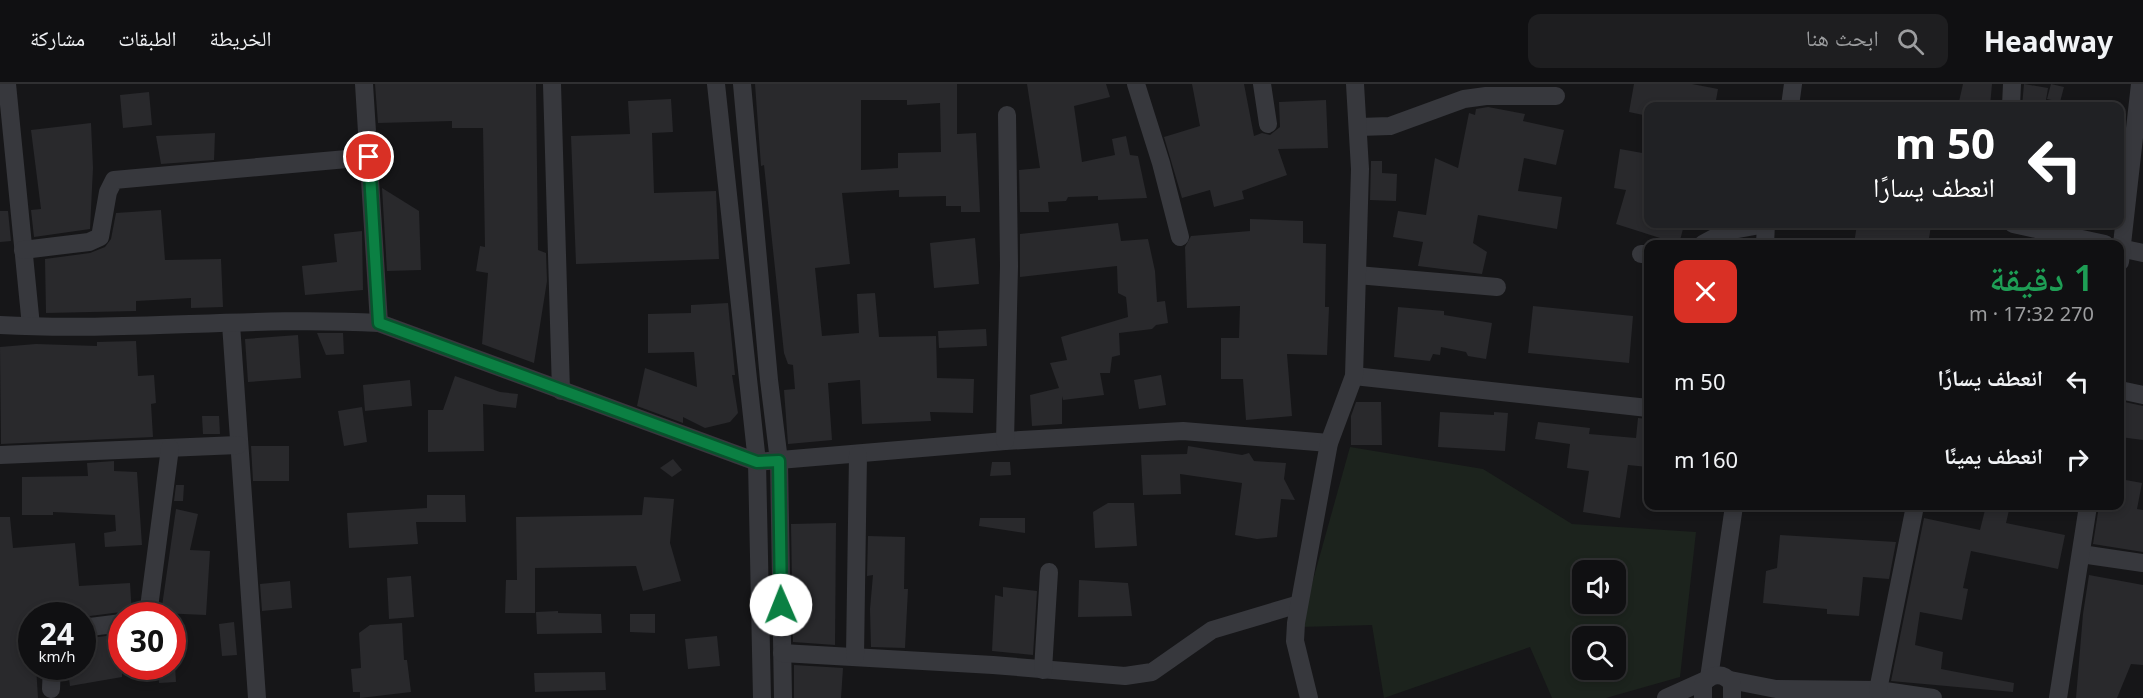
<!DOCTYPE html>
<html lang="ar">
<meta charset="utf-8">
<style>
:root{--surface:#101012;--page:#1e1e20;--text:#f1f3f6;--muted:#9c9d9f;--line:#303032}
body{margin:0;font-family:"Noto Sans","Noto Naskh Arabic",sans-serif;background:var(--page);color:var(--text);direction:rtl;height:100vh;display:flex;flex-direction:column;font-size:22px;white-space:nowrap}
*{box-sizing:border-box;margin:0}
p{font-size:20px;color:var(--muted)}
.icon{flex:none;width:33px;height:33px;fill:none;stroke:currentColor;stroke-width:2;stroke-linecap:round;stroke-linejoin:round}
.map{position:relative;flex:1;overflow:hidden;direction:ltr}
.side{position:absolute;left:1644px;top:156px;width:480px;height:270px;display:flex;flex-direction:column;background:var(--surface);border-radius:12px;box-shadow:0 3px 9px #0003,0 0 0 2px var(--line);direction:rtl}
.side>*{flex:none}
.guide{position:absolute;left:1644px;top:18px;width:480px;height:126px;border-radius:12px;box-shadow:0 3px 9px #0003,0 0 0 2px var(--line);direction:rtl;background:#202124;color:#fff;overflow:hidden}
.tools{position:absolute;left:1572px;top:476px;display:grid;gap:12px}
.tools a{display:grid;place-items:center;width:54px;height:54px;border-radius:12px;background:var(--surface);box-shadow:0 3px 9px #0003,0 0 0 2px var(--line);font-size:30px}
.speed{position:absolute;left:18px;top:518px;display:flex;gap:12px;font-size:30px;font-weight:700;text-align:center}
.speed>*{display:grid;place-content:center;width:78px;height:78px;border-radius:50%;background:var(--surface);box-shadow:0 3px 9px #0003,0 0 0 2px var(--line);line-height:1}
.speed small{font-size:15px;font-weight:400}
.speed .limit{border:9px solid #d22;background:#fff;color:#111}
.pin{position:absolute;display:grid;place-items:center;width:51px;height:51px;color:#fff;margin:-26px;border:3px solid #fff;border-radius:50%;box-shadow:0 2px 6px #0007}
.me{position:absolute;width:66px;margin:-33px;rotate:359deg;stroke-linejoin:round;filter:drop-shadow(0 0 4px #0008)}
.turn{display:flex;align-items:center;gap:21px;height:126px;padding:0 30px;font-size:27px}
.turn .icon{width:78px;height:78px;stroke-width:2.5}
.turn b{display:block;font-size:42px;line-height:51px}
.round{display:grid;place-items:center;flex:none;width:63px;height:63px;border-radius:12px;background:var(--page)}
.headline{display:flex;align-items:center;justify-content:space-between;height:102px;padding:0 30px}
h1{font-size:36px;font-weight:600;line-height:45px;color:#1e9e55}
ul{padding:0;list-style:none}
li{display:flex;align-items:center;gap:18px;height:78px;padding:0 30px}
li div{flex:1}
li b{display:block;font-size:22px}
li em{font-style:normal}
header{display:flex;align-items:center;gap:36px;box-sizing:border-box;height:84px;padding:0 30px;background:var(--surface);border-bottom:2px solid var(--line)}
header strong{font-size:28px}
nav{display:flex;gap:33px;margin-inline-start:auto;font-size:21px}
.search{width:420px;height:54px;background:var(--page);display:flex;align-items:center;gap:15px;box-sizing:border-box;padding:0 21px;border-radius:12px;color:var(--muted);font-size:22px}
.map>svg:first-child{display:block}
</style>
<header>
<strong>Headway</strong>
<div class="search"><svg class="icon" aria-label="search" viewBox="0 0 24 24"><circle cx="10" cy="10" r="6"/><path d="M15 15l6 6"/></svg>ابحث هنا</div>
<nav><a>الخريطة</a><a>الطبقات</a><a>مشاركة</a></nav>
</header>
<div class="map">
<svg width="2143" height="614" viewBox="0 0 2143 614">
<rect width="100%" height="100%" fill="#161618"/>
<path fill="#1c231d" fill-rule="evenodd" d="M1350,363L1483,385L1572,440L1696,448L1680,593L1606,614H1552L1530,563L1384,614L1372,541L1300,543ZM1582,486H1616V519H1582ZM1582,552H1616V585H1582Z"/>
<g fill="#29292c" fill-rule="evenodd">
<path d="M375,0H536L538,166L546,169L547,197L534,279L482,260L488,189L476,187L480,162L485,163L483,44H452V37L378,39Z"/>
<path d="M755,0H957V50L976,49L980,128H961V122H946V112L899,113V106L842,109L850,180L815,184L822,252L859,249L857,210L875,209L879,253L936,252L937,294L974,295L973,329L930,328L931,337L862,340L860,296L828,299L832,356L788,360L784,306L795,305L793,281L788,280L784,269L764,81L761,82ZM861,16H907V21L940,19L941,68L898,69V84L861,86Z"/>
<path d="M1027,0H1106L1110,13L1074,22L1082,78L1115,71L1112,55L1126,52L1130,71L1138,72L1147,114L1098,116V112L1068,113L1066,117L1048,118L1049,128H1020L1019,86L1040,84Z"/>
<path d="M1192,0H1244L1254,52L1262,49L1270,51L1280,43L1279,18L1326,16L1328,64L1278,65L1287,91L1242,107L1244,115L1214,123L1210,106L1182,114L1164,53L1200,42Z"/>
<path d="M1634,0H1692L1718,5L1715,22H1648V32L1629,28Z"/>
<path d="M1963,0H1992L1990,22H1958Z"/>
<path d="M2024,0L2048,4L2045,22H2022Z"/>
<path d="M2051,0L2064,3L2060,18L2047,15Z"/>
<path d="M149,8L152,41L123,44L120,11Z"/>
<path d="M671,15L673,48L652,49L654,109L716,107L719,175L576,180L571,52L630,50L628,17Z"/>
<path d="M1488,23L1525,30L1523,37L1564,46L1556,81L1524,74L1518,107L1562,113L1557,145L1478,131L1473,159L1487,168L1482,190L1418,182L1423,158L1393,153L1398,127L1426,131L1435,74L1458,84L1469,29L1475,31L1476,25Z"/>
<path d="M91,39L93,84L90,145L34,153L31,126L41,125L31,46Z"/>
<path d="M215,49L214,76L161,80L156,52Z"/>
<path d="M1620,65L1648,70V140H1665L1683,145L1679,160L1616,140L1626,106L1614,104Z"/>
<path d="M1371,77H1382V89L1397,90L1396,117L1370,116Z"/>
<path d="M382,104L419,127L421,186L387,187Z"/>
<path d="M161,126L165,176L221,175L223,223L191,224V214L136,217V227L46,229L45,175L90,169L105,163L111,155L116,129Z"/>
<path d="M0,127H8L11,157L0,158Z"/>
<path d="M1250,135L1303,137V159L1326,160L1325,223H1329L1327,271L1287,270L1292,332L1246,336L1243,295H1221V254H1239L1240,222L1187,224L1185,163L1191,152L1250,147Z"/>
<path d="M1118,139L1121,157L1148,155L1155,187L1157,218L1165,217L1168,239L1156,241L1152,245L1119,249L1120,271L1112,273L1110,289H1100L1104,311L1063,316L1062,312V340L1032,342L1030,311L1059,304L1050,279L1067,276L1061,253L1128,233L1127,222L1126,213L1118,209L1117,182L1020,193V150Z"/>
<path d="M1857,140L1896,145V140L1931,142L1928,160H1854Z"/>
<path d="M362,147L363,206L305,211L302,182L337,178L334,150Z"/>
<path d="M975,154L979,200L934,204L930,159Z"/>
<path d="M728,219L735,291H732L738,329L730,338L705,344L683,333V339L637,322L645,284L697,303L694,268L648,269V230L691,229V221Z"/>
<path d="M1533,222L1633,232L1629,279L1528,269Z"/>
<path d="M1398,223L1444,227V231L1492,239L1486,275L1468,272L1466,268L1441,263L1440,271L1433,270L1430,277L1394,273Z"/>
<path d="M986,245L987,262L939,264L938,247Z"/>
<path d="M317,249H343L344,270L326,271Z"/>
<path d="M298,251L301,294L248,298L245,255Z"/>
<path d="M136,257L138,292L154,291L156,319L151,320L153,353L1,360L0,263L36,260L97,262V258Z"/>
<path d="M1161,291L1166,321L1139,325L1134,296Z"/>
<path d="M455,292L500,308L518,310L516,324L483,320L484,367L428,368V326H443Z"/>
<path d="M410,296L412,322L365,327L363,301Z"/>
<path d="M2120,317L2143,322V356L2120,353Z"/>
<path d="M1356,318H1381L1382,361H1351V332Z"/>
<path d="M362,323L367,358L344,362L338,327Z"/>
<path d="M1440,328L1494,331V328L1508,329L1505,367L1438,363Z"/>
<path d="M202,332H219L220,350H203Z"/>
<path d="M1638,334L1648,335V383L1628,381L1620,434L1583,428L1589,387L1567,384L1570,360L1535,355L1538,338L1590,344L1589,350L1636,354Z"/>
<path d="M251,362H289V397H253Z"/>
<path d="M1188,362L1242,371L1249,369L1254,377L1286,379L1284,395L1295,416L1281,415L1277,453L1257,455L1235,451L1242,399L1180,390L1181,410L1143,411L1141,371L1187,370Z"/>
<path d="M673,375L682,386L672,393L660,384Z"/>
<path d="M114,377V387L137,388L142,461L105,463L104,449L116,447L115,431L53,428V431H22V393L88,392L87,379Z"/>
<path d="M992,378H1010L1011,391L990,392Z"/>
<path d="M2120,395L2142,399L2137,425L2143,426V468L2093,460L2099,422H2120Z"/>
<path d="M176,401H184L183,417H174Z"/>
<path d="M427,411H465L466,438H416L418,460L349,464L347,429L427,424Z"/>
<path d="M644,413L674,415L670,459L681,497L643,507L636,482L535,484V529H505L506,496H517L516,433L642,431Z"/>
<path d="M1108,419H1134L1137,462L1095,464L1093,428Z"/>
<path d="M1986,422H2010L2006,439L2065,451L2058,485L1971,467L1963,504L1968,505L1962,536L1920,528L1915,561L1943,568L1941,585L2014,599L2013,608L1891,597L1924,434L1980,446Z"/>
<path d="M176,425L198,430L190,466L210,467L206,531L161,529Z"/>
<path d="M0,433H10L13,464L75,459L79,502L130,499L132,531L121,528L82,533L32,531V582H36L38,614H0Z"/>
<path d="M980,434H1025V449L979,442Z"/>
<path d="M836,439L835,561L793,558L791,440Z"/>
<path d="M1780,451L1896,458L1889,495L1863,493L1859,532L1827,530V525L1763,519L1766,487L1777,484Z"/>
<path d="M868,452L905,453L904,505H908L905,564L871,563L870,525L873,491L867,492Z"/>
<path d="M2089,491L2143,501V581L2131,580L2117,614H2076L2083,530Z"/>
<path d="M411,492L414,533L389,535L387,494Z"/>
<path d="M1079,496L1128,499L1132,532L1078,533Z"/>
<path d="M290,497L292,524L262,527L260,500Z"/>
<path d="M1003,503L1037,507L1033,571L992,567L995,511L1003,513Z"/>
<path d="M558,527V529L601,530L602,549L537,550L536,528Z"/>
<path d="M630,530H655V549L630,548Z"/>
<path d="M234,538L237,571L222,572L219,540Z"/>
<path d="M402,539L404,576H407L411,608L360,614V608H353L351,585L361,584L359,549L370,541Z"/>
<path d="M122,550V593L70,602L67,582H82V555Z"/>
<path d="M717,552L720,582L688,585L685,555Z"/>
<path d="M794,581L843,584L841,614H794Z"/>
<path d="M157,582H175L176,598L159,599Z"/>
<path d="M605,588L606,606L535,608L534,589Z"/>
</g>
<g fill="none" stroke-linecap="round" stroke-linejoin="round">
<g stroke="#37383d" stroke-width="18">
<path d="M7,0L31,242"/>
<path d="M364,0L379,239"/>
<path d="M552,0L561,307"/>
<path d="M716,0L757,378L762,614"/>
<path d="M742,0L769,296L779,377L783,614"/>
<path d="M1136,0L1161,79L1180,153"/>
<path d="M1262,0L1268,40"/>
<path d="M1790,22L1793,0"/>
<path d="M2011,22L2012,0"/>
<path d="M1359,43L1390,42L1464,15L1486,12H1556"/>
<path d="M2013,140L2105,160"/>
<path d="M1703,160L1727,147L1766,140"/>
<path d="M1765,160L1766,140"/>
<path d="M2120,164L2143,169"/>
<path d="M23,166L89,158L100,153L108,108L114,96L369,73"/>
<path d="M1641,170H1648"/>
<path d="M2120,178L2140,0"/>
<path d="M1357,191L1497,203"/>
<path d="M231,240L257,614"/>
<path d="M0,241C126,248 253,232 379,239L757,378L1005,357L1183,347L1329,359"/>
<path d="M1354,292L1648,324"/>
<path d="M2120,306L2143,311"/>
<path d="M1005,357L1009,182L1007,31"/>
<path d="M0,371L238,361"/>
<path d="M2081,470L2143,479"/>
<path d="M148,531L170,364"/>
<path d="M82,544L122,539"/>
<path d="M782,569L993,581L1125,592L1152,588L1212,546L1299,520"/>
<path d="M855,572L858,371"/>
<path d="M1043,586L1049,488"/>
<path d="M1709,594L1734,422"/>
<path d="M1730,596L1776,605L1878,606L1933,614"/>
<path d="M51,605L52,582"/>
<path d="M1878,606L1915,422"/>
<path d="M1309,614L1295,557L1296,539L1329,359L1354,292L1360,85L1355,0"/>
<path d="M1666,614L1706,596"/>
<path d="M1703,614V600C1711,589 1724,588 1732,600V614"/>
<path d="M2058,614L2088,422"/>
</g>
</g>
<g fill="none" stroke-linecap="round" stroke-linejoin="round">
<g stroke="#07532c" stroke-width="15">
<path id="route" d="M369,73L379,239L757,378L779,377L781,521"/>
</g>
<use href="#route" stroke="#0b8043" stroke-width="10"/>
</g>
</svg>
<div class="tools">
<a><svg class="icon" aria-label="sound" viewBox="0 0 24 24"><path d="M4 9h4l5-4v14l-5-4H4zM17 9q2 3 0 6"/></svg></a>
<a><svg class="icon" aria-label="search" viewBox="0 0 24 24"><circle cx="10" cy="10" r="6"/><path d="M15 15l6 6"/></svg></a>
</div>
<div class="speed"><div>24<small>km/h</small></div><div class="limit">30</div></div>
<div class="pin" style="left:369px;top:73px;background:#d93025"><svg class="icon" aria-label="arrive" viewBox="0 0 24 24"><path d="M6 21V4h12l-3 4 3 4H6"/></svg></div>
<svg class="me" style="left:781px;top:521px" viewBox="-20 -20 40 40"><circle r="19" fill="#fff"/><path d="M0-13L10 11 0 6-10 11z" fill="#0b8043"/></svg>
<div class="guide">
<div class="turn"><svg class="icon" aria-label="left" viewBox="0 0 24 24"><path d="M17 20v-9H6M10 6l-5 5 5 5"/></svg><div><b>50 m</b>انعطف يسارًا</div></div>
</div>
<section class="side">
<div class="headline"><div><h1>1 دقيقة</h1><p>270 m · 17:32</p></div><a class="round" style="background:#d93025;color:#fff"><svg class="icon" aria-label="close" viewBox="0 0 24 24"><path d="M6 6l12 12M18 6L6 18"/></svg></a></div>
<ul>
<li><svg class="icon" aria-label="left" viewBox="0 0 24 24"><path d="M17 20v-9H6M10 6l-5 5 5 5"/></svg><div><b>انعطف يسارًا</b></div><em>50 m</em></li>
<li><svg class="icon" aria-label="right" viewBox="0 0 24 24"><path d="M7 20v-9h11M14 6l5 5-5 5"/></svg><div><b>انعطف يمينًا</b></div><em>160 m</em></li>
</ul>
</section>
</div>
